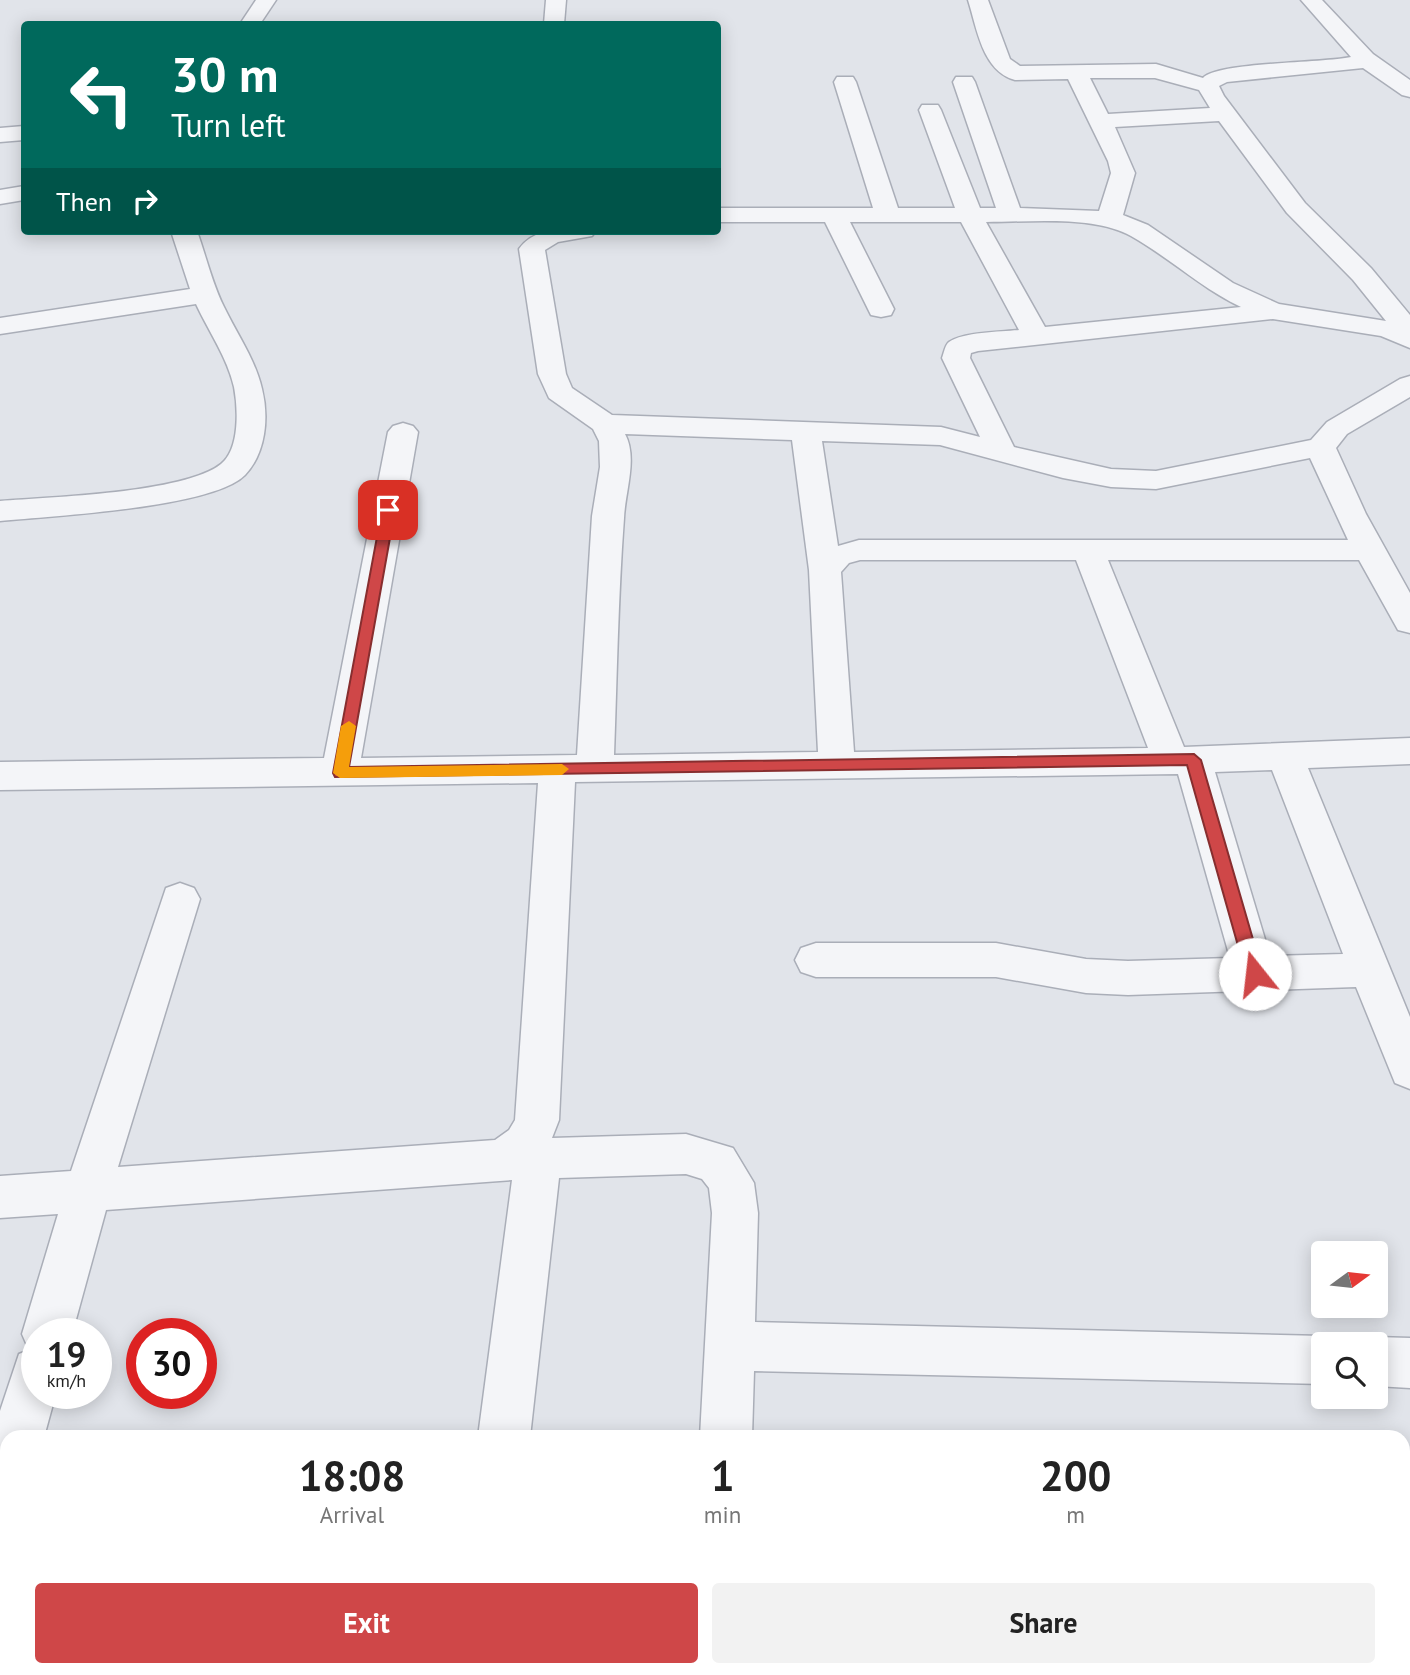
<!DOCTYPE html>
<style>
:root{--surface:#fff;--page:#f2f2f2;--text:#222;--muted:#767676;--accent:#cf4748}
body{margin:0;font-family:"PT Sans",sans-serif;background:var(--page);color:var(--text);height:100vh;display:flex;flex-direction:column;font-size:26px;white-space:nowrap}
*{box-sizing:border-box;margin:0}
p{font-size:23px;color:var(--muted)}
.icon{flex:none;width:38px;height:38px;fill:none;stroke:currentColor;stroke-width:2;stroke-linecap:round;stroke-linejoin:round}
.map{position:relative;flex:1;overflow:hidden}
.sheet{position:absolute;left:0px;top:1430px;width:1410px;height:247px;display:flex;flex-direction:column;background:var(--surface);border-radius:21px 21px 0 0;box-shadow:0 4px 18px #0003}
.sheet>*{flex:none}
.top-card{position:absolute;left:21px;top:21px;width:700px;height:214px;border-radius:7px;box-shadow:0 4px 18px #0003;background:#00695c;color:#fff;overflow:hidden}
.needle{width:46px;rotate:75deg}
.controls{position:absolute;left:1311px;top:1241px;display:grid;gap:14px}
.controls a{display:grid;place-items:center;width:77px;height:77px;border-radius:7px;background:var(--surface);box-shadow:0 4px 18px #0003;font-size:35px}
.speed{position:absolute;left:21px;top:1318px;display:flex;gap:14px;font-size:35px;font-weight:700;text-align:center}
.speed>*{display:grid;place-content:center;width:91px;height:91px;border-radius:50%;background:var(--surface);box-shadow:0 4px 18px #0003;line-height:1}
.speed small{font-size:18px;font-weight:400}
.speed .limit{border:10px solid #d22;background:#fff;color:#111}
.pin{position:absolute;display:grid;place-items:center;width:60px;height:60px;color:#fff;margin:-30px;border-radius:14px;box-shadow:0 4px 10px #0006}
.me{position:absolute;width:77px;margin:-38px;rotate:344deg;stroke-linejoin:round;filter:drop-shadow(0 0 5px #0008)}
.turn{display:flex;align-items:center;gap:24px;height:147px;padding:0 35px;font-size:32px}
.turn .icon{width:91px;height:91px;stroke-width:2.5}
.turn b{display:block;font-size:49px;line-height:60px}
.then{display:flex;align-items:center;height:66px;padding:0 35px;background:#0003;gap:14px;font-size:26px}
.eta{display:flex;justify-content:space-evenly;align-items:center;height:119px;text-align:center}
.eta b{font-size:42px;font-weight:700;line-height:49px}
.cta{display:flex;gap:14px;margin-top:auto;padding:14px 35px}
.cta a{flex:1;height:80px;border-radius:7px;background:var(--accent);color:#fff;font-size:28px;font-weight:700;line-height:80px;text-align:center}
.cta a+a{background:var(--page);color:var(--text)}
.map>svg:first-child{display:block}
</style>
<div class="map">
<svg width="1410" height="1675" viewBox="0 0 1410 1675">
<rect width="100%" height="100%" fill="#e1e4ea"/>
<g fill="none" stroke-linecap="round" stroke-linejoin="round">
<g stroke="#aaaeb8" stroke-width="3">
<g id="minor">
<path d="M256,0H276L260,24H240Z"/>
<path d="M546,0H566L564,24H544Z"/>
<path d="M968,0H988L1010,59L1020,66L1156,64L1203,78C1216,62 1325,63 1351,57L1301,0H1322L1373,54L1410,80V97L1402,95L1363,68L1227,82L1219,86L1224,96L1305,203L1371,268L1410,315V348L1381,336L1273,319L978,351L971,353L970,358L1014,447L1111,469L1156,471L1311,440L1327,422L1400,379L1410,376V397L1347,434L1336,448L1366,514L1410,593V633L1398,630L1359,560H1108L1184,747L1410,738V764L1308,768L1410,1017V1089L1395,1083L1356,987L1128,995L1086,993L996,977H816L801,972L795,960L801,948L816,943H996L1086,959L1128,961L1230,958L1178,774L575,782L559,1120L552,1138L686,1134L733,1148L754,1183L758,1213L755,1322L1323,1336L1341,1344H1323V1384L754,1371L752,1437H700L712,1213L709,1188L702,1179L686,1174L559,1178L530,1437H478L512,1180L106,1210L72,1334H37V1393H56L44,1437H7V1522L0,1524V1411L19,1354L29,1350L22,1334L58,1214L0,1218V1176L71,1171L166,888L180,883L194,888L200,899L118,1167L495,1140L509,1130L515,1120L538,783L0,790V762L324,758L388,432L393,426L403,423L413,426L418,432L361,758L577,755L592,516L600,467L599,441L593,429L549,398L538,374L519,249C537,224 568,231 596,231L592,236L558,242L545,250L566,374L572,388L612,415L941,427L980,437L942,358C944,353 945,345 949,342C963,332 1001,332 1019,330L961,222H850L894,309L891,315L881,317L871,315L868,309L825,222H718V208H873L834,82L837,77H853L856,82L898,208H955L919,110L922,105H938L941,110L980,208H996L953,82L956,77H972L975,82L1020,208L1099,211L1111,173L1108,161L1068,79L1015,80C982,71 977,28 968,0ZM1090,78H1155L1199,90L1210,108L1108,114ZM1219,121L1287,213L1353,280L1386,321L1279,304L1233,283L1148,225L1123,215L1135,173L1115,127ZM986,222C1029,222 1094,215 1131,236C1170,258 1201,288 1241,307L1045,327ZM625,434L792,440L809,570L818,752L614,755C617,676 618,597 624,518C625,492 638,458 625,434ZM822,441L940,445L1063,478L1111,487L1156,489L1310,458L1348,540H859L838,546ZM860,560H1076L1148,748L854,752L841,572L849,563ZM1272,770L1343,954L1270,956L1215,772Z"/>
<path d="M24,126V140L0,142V128Z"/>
<path d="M24,186V200L0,204V190Z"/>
<path d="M171,231H197C206,256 212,283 224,307C237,334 255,359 262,389C269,417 266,453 245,475C213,508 50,516 0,521V501C50,497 185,493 221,464C240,449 238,408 234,387C227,357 209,332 196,304L0,334V318L190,289Z"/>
<path d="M1376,1337L1410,1338V1388L1376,1386V1344H1360Z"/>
<path d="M451,1670H509L511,1675H453Z"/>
<path d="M689,1670H745L744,1675H688Z"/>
</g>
</g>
<use href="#minor" fill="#f4f5f8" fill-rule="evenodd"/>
</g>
<path fill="#cf4748" stroke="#872e2f" stroke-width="2" d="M388,506L395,510L349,767L1194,754L1201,760L1263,974L1261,979H1249L1246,974L1187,765L335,777L333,773L382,510Z"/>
<path fill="#f59e0b" d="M349,721L356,726L349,767L562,764L569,769L562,775L340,778L333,773L341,726Z"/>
</svg>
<div class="controls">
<a><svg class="needle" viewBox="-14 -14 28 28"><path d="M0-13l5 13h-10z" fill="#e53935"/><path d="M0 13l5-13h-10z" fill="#767676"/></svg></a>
<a><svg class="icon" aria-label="search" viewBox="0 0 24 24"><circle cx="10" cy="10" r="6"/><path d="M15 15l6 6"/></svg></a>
</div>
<div class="speed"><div>19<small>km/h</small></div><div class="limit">30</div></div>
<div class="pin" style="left:388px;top:510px;background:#d93025"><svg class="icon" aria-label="arrive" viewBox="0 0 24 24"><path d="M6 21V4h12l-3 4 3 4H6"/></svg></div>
<svg class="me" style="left:1255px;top:974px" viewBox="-20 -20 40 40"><circle r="19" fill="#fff"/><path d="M0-13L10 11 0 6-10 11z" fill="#cf4748"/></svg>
<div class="top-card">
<div class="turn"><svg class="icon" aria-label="left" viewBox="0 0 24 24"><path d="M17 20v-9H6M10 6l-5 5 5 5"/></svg><div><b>30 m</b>Turn left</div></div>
<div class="then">Then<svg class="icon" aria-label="right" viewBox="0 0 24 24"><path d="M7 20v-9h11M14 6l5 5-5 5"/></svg></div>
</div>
<section class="sheet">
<div class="eta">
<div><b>18:08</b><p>Arrival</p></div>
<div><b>1</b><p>min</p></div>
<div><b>200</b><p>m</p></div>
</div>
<div class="cta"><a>Exit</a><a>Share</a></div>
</section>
</div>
